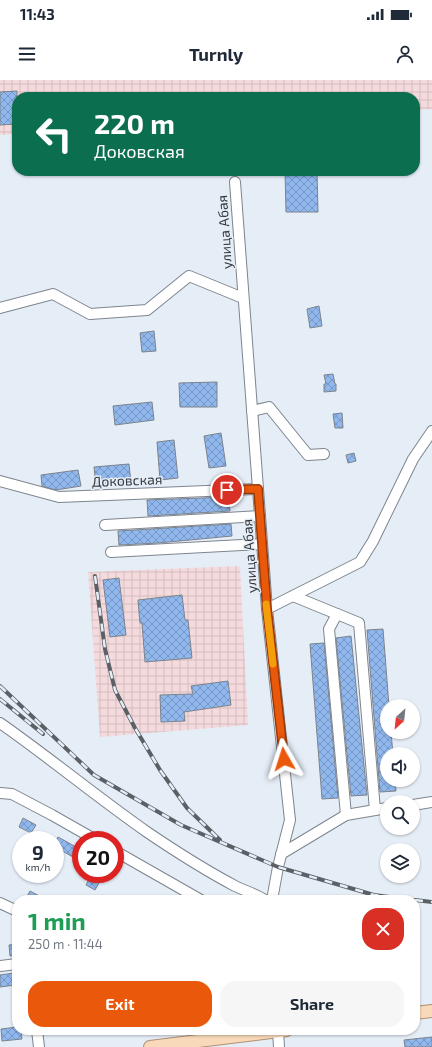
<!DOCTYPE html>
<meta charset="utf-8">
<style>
:root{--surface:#fff;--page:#f6f6f7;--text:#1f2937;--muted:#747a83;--accent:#ea580c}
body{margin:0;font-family:"Exo 2",sans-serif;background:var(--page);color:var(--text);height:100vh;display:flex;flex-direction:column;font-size:15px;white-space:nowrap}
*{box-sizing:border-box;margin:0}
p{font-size:13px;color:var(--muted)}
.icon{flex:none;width:22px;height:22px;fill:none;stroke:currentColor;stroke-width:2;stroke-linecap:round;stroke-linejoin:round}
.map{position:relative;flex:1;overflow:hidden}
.sheet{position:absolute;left:12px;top:815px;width:408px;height:140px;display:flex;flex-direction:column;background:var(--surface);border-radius:16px;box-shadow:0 1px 3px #0004}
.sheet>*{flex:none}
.guide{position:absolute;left:12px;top:12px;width:408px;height:84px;border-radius:16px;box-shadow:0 1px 3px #0004;background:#0b6e4f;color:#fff;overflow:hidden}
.needle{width:26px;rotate:207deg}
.controls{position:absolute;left:380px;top:619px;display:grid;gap:8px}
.controls a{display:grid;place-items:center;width:40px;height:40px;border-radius:50%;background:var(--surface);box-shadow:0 1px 3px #0004;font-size:20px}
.speed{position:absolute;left:12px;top:751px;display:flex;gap:8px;font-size:20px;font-weight:700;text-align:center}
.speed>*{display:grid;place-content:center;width:52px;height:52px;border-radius:50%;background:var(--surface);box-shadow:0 1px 3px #0004;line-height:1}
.speed small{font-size:10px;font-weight:400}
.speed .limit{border:6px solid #d22;background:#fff;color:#111}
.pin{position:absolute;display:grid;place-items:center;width:34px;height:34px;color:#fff;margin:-17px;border:2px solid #fff;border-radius:50%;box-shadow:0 1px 4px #0007}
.me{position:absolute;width:44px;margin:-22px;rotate:354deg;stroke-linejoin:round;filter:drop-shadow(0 0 3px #0008)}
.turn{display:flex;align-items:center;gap:14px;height:84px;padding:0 16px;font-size:18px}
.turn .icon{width:52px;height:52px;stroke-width:2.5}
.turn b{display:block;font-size:28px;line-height:34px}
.round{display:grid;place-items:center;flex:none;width:42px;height:42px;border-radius:16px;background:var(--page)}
.head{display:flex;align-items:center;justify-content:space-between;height:68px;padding:0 16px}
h1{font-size:24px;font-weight:700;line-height:30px;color:#1e9e55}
.primary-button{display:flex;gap:8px;margin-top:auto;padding:8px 16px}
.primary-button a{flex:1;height:46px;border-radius:16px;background:var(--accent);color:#fff;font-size:16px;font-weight:700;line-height:46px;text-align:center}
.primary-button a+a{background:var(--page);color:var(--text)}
.status{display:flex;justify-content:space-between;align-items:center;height:28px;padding:0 20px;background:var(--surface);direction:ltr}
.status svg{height:11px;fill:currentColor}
header{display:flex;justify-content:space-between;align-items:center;height:52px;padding:0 16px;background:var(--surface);font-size:18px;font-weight:700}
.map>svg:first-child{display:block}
</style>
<div class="status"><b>11:43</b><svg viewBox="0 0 49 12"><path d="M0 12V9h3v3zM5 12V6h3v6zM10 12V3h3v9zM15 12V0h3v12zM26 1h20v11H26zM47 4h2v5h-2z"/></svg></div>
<header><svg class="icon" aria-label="menu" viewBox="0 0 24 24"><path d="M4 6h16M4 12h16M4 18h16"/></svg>Turnly<svg class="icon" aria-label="person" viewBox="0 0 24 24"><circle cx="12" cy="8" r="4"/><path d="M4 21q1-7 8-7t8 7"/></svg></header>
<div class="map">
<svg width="432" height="967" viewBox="0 0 432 967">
<defs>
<pattern id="industrial-grid" width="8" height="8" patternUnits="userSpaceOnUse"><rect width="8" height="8" fill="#f5dadd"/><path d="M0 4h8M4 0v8" fill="none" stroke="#d3bcbf"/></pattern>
<pattern id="building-cross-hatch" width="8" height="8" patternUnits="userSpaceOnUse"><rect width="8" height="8" fill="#90b8ee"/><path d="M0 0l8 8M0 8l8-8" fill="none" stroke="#7697c2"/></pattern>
</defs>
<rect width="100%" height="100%" fill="#e5edf7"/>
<g fill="url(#industrial-grid)">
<path d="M0,0H432V29L415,30V17H17V54L0,55Z"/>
<path d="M240,486L248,645L100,657L88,492Z"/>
</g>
<g fill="url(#building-cross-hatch)" stroke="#7c838c">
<path d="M17,11V44L0,45V12Z"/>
<path d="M285,91H317L318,132H286Z"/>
<path d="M319,226L322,246L310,248L307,229Z"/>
<path d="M154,251L156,271L142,272L140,253Z"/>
<path d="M333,294L335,304H336V311L324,312V304H326L324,295Z"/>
<path d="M217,302V327H180L179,303Z"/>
<path d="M152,322L154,340L115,345L113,326Z"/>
<path d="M342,333L343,348H335L333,334Z"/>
<path d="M221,353L226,386L209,388L204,356Z"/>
<path d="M174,360L178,398L160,400L157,362Z"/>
<path d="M354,373L356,381L348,383L346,375Z"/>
<path d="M129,384L131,403L96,406L94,387Z"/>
<path d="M78,390L81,406L56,410L42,406L41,395Z"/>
<path d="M229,417L230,431L148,436L147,420Z"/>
<path d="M231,444L232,456L158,463L119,465L118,451Z"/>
<path d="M119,498L126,555L110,557L103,500Z"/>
<path d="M182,515L185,540H188L192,578L145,582L142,543H140L138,520Z"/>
<path d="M383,549L389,626H387V652H391L393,674H387V700H395L396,711L380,712L367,550Z"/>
<path d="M351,556L367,715L351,716L336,558Z"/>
<path d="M324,563L338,718L322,719L310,564Z"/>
<path d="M228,601L231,625L184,632L185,641L161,642L160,615L193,614L191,606Z"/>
<path d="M23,738L36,745L31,753L19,747Z"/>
<path d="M58,757L78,768L73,777L55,767V762Z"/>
<path d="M92,794H104L95,810L86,805Z"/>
<path d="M30,811L47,820H25Z"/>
<path d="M17,864V875L10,876L9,865Z"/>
<path d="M14,893L16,905L0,907V895Z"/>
<path d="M17,947V950H21L22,959L2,961L1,949Z"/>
<path d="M432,957V967H405L404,960Z"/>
</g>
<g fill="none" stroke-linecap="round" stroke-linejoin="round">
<g stroke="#7e858e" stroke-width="12">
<g id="minor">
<path d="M235,102L267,529L290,740L278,787L272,820"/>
<path d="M0,228L53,214L90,234L147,230L189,196L243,218"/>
<path d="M252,331L269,327L308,375L324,374"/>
<path d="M0,401L59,417L258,409"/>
<path d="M105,445L260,436"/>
<path d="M111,472L262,464"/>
<path d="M293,516L359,543L375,730"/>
<path d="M267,529L360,482L373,461L413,379L432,351"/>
<path d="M337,534L329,549L346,735"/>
<path d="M0,643C50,678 97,717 147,752C175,771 205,790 235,806C245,811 256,814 265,820"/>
<path d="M0,713L12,714L52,735L96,760"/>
<path d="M413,725L432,722"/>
<path d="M115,771L201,820"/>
<path d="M281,774L346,735L387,728"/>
<path d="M0,823L17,831"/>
<path d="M0,886L17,884"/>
<path d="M37,950L39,967"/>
<path d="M278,950L279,967"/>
</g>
</g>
<g stroke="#b19070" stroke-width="14">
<g id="major">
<path d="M415,933L432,931"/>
<path d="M150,967L287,950"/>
</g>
</g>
<use href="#minor" stroke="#fff" stroke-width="10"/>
<use href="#major" stroke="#f8d9b9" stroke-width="12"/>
<g stroke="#5b6065" stroke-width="4">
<g id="rail">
<path d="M95,496L105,569L115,610L135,648L160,690L187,728L220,760"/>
<path d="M0,606L94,695L181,745L278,787L374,815L412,820"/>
<path d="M0,619L43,654"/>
<path d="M415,820L432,822"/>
</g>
</g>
<use href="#rail" stroke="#e5edf7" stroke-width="2.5" stroke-dasharray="8" stroke-linecap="butt"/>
</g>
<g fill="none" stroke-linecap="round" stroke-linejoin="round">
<g stroke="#983908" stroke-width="10">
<path id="route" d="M227,410L258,409L267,529L284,679"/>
</g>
<use href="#route" stroke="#ea580c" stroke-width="7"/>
<path stroke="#f59e0b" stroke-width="7" d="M266,524L273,584"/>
</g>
<g text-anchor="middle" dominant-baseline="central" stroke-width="3" stroke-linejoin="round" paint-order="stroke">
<g font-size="14" fill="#373a3e" stroke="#e5edf7">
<text transform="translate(224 152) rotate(-94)">улица Абая</text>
<text transform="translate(127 400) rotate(-2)">Доковская</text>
<text transform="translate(249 476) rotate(-94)">улица Абая</text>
</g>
</g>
</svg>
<div class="controls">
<a><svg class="needle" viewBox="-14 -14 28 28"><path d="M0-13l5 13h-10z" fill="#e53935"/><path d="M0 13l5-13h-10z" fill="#747a83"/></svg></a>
<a><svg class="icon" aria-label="sound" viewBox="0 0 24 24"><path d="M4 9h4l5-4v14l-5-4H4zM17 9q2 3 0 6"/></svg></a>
<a><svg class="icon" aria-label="search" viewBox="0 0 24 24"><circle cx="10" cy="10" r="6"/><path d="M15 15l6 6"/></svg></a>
<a><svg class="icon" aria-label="layers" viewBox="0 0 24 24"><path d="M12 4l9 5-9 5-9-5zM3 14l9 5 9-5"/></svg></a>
</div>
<div class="speed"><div>9<small>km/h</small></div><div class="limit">20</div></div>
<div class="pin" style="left:227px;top:410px;background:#d93025"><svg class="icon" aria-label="arrive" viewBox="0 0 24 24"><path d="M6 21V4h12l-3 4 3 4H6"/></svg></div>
<svg class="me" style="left:284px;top:679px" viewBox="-20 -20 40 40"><path d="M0-17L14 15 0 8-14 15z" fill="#ea580c" stroke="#fff" stroke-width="4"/></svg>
<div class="guide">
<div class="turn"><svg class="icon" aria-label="left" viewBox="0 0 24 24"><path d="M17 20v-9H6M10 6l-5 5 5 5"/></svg><div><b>220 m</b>Доковская</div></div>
</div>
<section class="sheet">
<div class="head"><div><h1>1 min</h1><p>250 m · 11:44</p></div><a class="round" style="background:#d93025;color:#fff"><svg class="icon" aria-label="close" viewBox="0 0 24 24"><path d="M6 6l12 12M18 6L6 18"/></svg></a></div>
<div class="primary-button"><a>Exit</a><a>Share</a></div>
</section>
</div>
